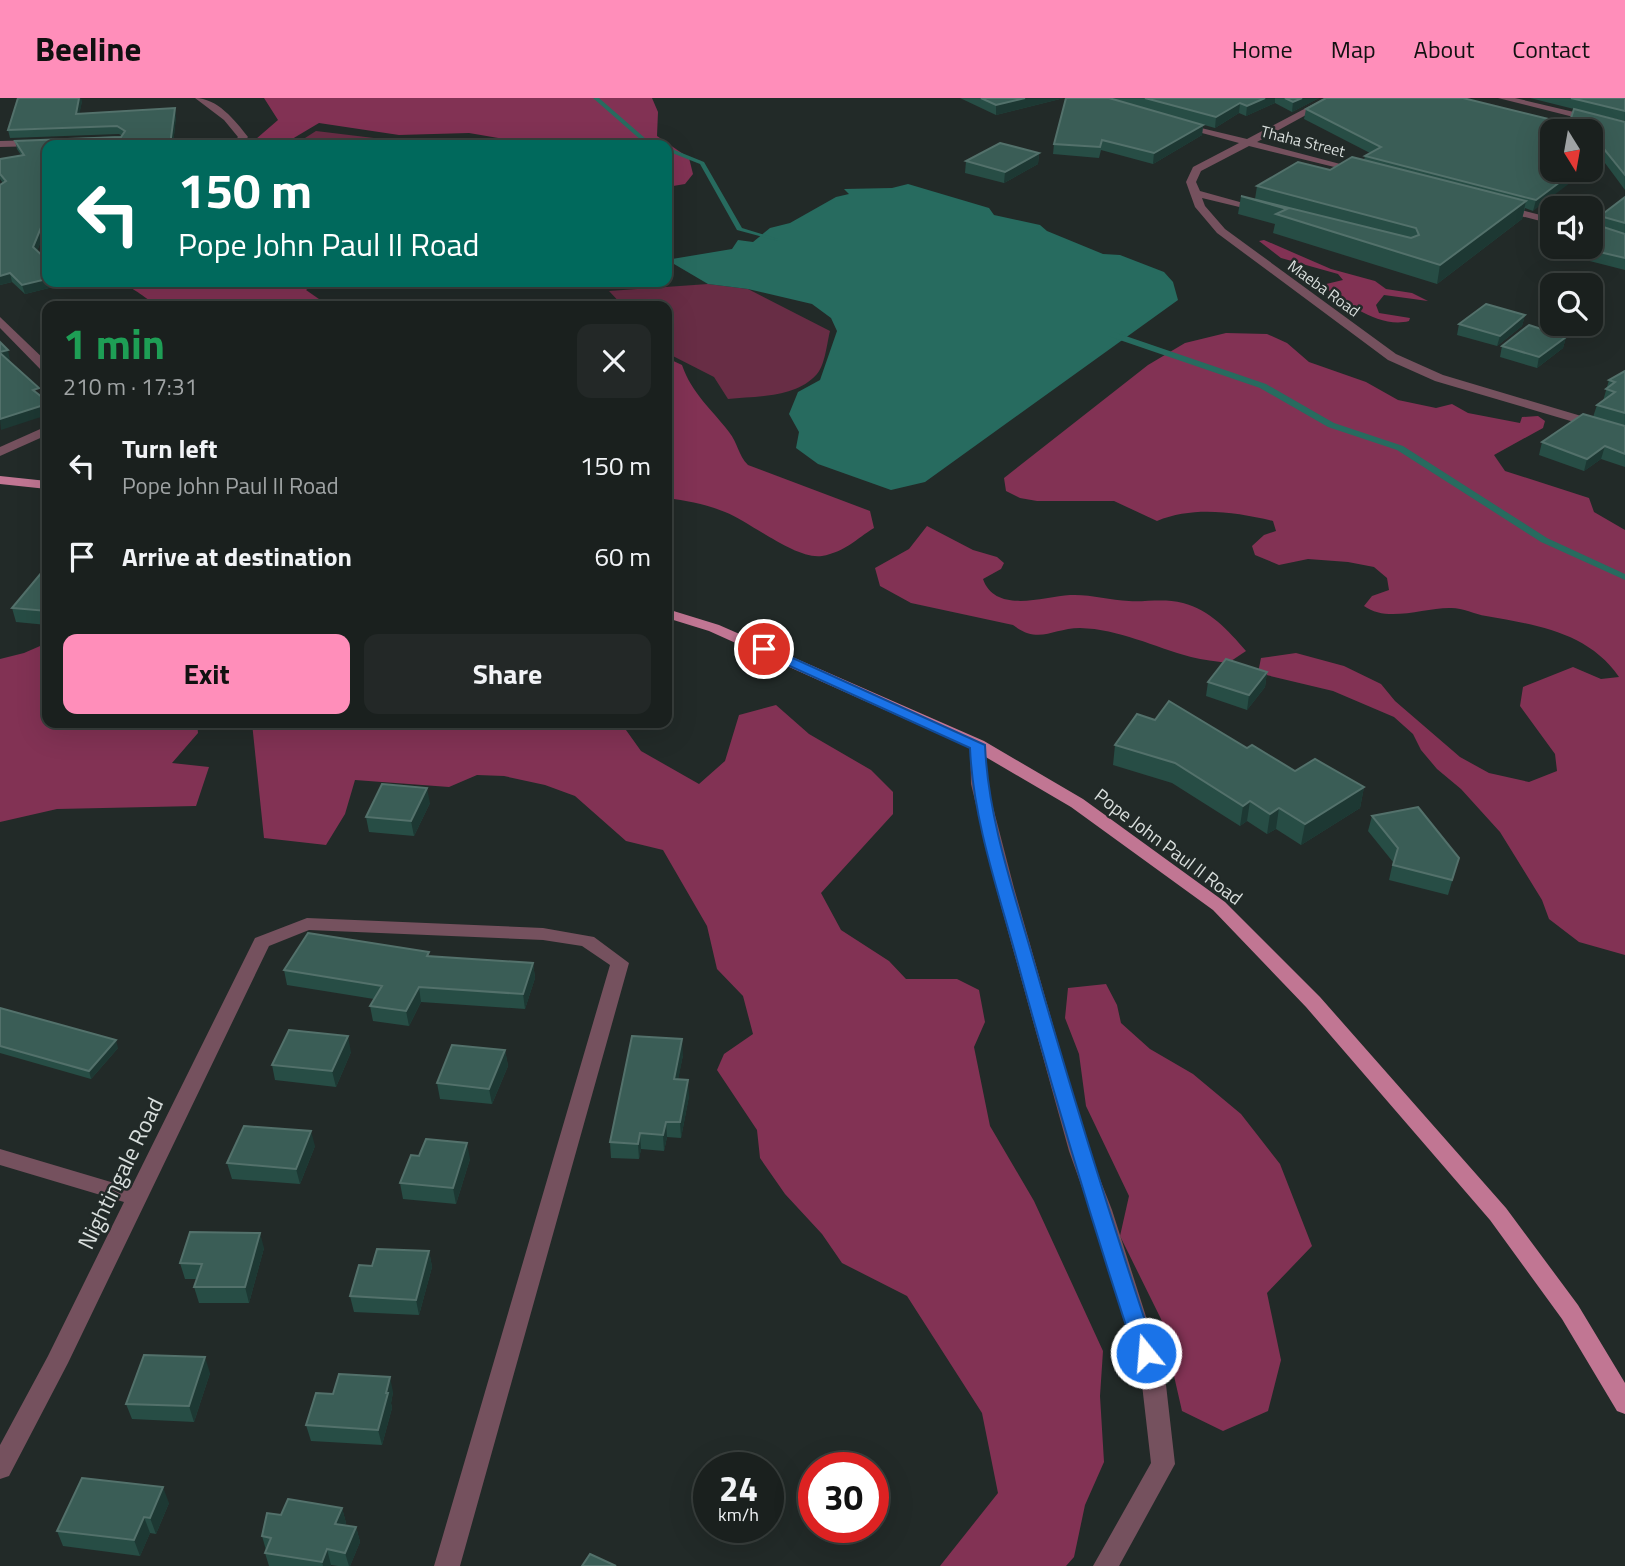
<!DOCTYPE html>
<meta charset="utf-8">
<style>
:root{--surface:#1a201e;--page:#232827;--text:#f1f3f6;--muted:#9fa3a4;--line:#383e3c;--accent:#ff8eba}
body{margin:0;font-family:"Titillium Web",sans-serif;background:var(--page);color:var(--text);height:100vh;display:flex;flex-direction:column;font-size:26px;white-space:nowrap}
*{box-sizing:border-box;margin:0}
p{font-size:23px;color:var(--muted)}
.icon{flex:none;width:38px;height:38px;fill:none;stroke:currentColor;stroke-width:2;stroke-linecap:round;stroke-linejoin:round}
.map{position:relative;flex:1;overflow:hidden}
.sheet{position:absolute;left:42px;top:203px;width:630px;height:427px;display:flex;flex-direction:column;background:var(--surface);border-radius:14px;box-shadow:0 7px 28px #0002,0 0 0 2px var(--line)}
.sheet>*{flex:none}
.top-card{position:absolute;left:42px;top:42px;width:630px;height:147px;border-radius:14px;box-shadow:0 7px 28px #0002,0 0 0 2px var(--line);background:#00695c;color:#fff;overflow:hidden}
.needle{width:46px;rotate:169deg}
.buttons{position:absolute;left:1540px;top:21px;display:grid;gap:14px}
.buttons a{display:grid;place-items:center;width:63px;height:63px;border-radius:14px;background:var(--surface);box-shadow:0 7px 28px #0002,0 0 0 2px var(--line);font-size:35px}
.speed{position:absolute;left:693px;top:1354px;display:flex;gap:14px;font-size:35px;font-weight:700;text-align:center}
.speed>*{display:grid;place-content:center;width:91px;height:91px;border-radius:50%;background:var(--surface);box-shadow:0 7px 28px #0002,0 0 0 2px var(--line);line-height:1}
.speed small{font-size:18px;font-weight:400}
.speed .limit{border:10px solid #d22;background:#fff;color:#111}
.pin{position:absolute;display:grid;place-items:center;width:60px;height:60px;color:#fff;margin:-30px;border:4px solid #fff;border-radius:50%;box-shadow:0 2px 7px #0007}
.me{position:absolute;width:77px;margin:-38px;rotate:343deg;stroke-linejoin:round;filter:drop-shadow(0 0 5px #0008)}
.turn{display:flex;align-items:center;gap:24px;height:147px;padding:0 21px;font-size:32px}
.turn .icon{width:91px;height:91px;stroke-width:2.5}
.turn b{display:block;font-size:49px;line-height:60px}
.round{display:grid;place-items:center;flex:none;width:74px;height:74px;border-radius:14px;background:var(--page)}
.head{display:flex;align-items:center;justify-content:space-between;height:119px;padding:0 21px}
h1{font-size:42px;font-weight:700;line-height:52px;color:#1e9e55}
.button{display:flex;gap:14px;margin-top:auto;padding:14px 21px}
.button a{flex:1;height:80px;border-radius:14px;background:var(--accent);color:#111;font-size:28px;font-weight:700;line-height:80px;text-align:center}
.button a+a{background:var(--page);color:var(--text)}
ul{padding:0;list-style:none}
li{display:flex;align-items:center;gap:21px;height:91px;padding:0 21px}
li div{flex:1}
li b{display:block;font-size:26px}
li em{font-style:normal}
header{display:flex;align-items:center;gap:42px;box-sizing:border-box;height:98px;padding:0 35px;background:var(--accent);color:#111}
header strong{font-size:33px}
nav{display:flex;gap:38px;margin-inline-start:auto;font-size:24px}
.map>svg:first-child{display:block}
</style>
<header>
<strong>Beeline</strong>
<nav><a>Home</a><a>Map</a><a>About</a><a>Contact</a></nav>
</header>
<div class="map">
<svg width="1625" height="1468" viewBox="0 0 1625 1468">
<rect width="100%" height="100%" fill="#222a28"/>
<g fill="#682d45">
<path d="M316,33L432,47H294Z"/>
<path d="M708,186L748,191L830,233C827,245 825,267 817,276C796,300 757,298 728,301L714,279L667,255V208H623L609,193Z"/>
</g>
<g fill="#823254">
<path d="M264,0H652L658,14L657,38L689,60L693,76L685,86L667,89V47H539L469,35L399,37L319,25L282,47H249L278,22Z"/>
<path d="M1264,142L1331,171L1375,183L1386,191L1412,195L1428,203L1384,197L1376,207L1379,215L1410,220L1409,223C1380,231 1344,204 1322,187L1343,182L1338,176L1281,160L1259,143Z"/>
<path d="M114,184H317L306,192L329,208H160C143,201 139,190 114,184Z"/>
<path d="M1226,235L1267,236L1287,245L1309,264L1366,284L1398,302L1436,310L1452,306L1468,315L1520,325L1522,319L1538,318L1545,323L1543,330L1494,357L1505,373L1589,400L1594,414L1625,432V857L1579,844L1549,821L1542,802L1500,734L1461,691L1437,671L1421,652L1413,636L1394,619L1333,593L1258,575L1261,560L1296,555L1344,568L1381,586L1395,603L1460,659L1489,675L1529,684L1557,673L1555,656L1520,608L1523,589L1573,569L1601,581L1619,579C1588,534 1536,527 1486,518C1474,516 1461,509 1449,510C1423,510 1387,525 1364,508L1372,498L1389,492L1387,480L1374,469L1348,464L1308,461L1279,467L1255,457L1252,448L1264,437L1276,433L1273,423C1234,414 1194,408 1157,423L1114,403H1037L1020,400L1006,393L1004,380L1148,267L1185,245Z"/>
<path d="M667,260L682,267C692,296 711,310 729,334C738,345 738,357 748,367L870,413L874,430C856,441 845,454 822,458C796,462 752,425 725,414C706,406 687,403 667,400Z"/>
<path d="M927,428L973,452L997,459L1004,465L1001,471L983,481C995,516 1043,499 1070,497C1090,496 1109,502 1129,503C1147,504 1164,500 1183,505C1210,512 1228,532 1246,553L1228,565C1216,563 1203,562 1191,559C1154,549 1119,531 1080,530C1053,530 1039,547 1013,527L911,505L880,488L875,470L909,451Z"/>
<path d="M47,545V625H197L198,635L172,665L209,669L196,708L57,711L0,724V561L24,555Z"/>
<path d="M776,607L809,636L871,672L893,694V716L821,795L841,832L889,863L906,881H957L979,892L985,924L974,949L990,1028L1034,1103L1103,1253L1100,1298L1104,1364L1085,1407L1074,1459L1066,1468H940L998,1395L982,1315L907,1198L842,1165L822,1136L785,1096L760,1060L757,1032L717,972L724,956L753,936L743,898L717,871L707,828L663,752L626,743L575,698L545,687L504,678L477,677L449,689L355,682L345,716L326,747L264,740L252,625H621L641,653L699,686L725,663L739,617Z"/>
<path d="M1106,886L1117,907L1121,925L1150,951L1193,976L1241,1016L1280,1066L1312,1148L1267,1195L1281,1262L1268,1313L1223,1333L1182,1313L1161,1221L1120,1138L1129,1098L1086,1008L1079,956L1065,920L1068,890Z"/>
</g>
<path fill="#276b5f" d="M908,86L989,110L994,117L1040,127L1047,133L1103,156L1120,157L1164,174L1173,184L1178,202L925,384L891,392L818,366L796,350L799,334L789,316L798,294L820,282L837,233L831,220L812,206L748,191L708,186L674,166L672,161L732,151L738,142L753,144L770,130L790,125L836,99L849,96L844,91L892,90Z"/>
<g fill="none" stroke-linecap="round" stroke-linejoin="round">
<g fill="#276b5f" fill-rule="evenodd">
<path d="M593,0H599L646,41L661,47H653L642,43Z"/>
<path d="M667,49L704,64L742,130L778,141V143L737,132L700,66L667,53Z"/>
<path d="M1108,234H1114L1266,286L1334,325L1403,348L1547,440L1625,476V482L1541,444L1397,352L1328,329L1260,290L1108,238Z"/>
</g>
<g fill="#75515e" fill-rule="evenodd">
<path d="M195,0C217,0 235,22 248,39L241,47H231L238,39L224,22Z"/>
<path d="M1325,0H1337L1257,44L1363,72V76L1249,48L1201,73L1196,84L1200,93L1265,111L1260,114L1202,100L1205,108L1225,131L1396,256L1443,277L1625,331V339L1435,283L1388,262L1217,135L1195,109L1186,84L1193,69L1239,45L1176,28V24L1247,41Z"/>
<path d="M1498,0H1515L1625,26V32Z"/>
<path d="M0,43L38,42L43,45L38,48L0,49Z"/>
<path d="M1501,107L1552,120V126L1497,112V108Z"/>
<path d="M0,219L47,264V275L43,274L0,230Z"/>
<path d="M47,328V337L0,358V349Z"/>
<path d="M978,642L986,647L987,686L1014,790L1089,1053L1112,1112L1165,1278L1175,1366L1119,1468H1093L1151,1365L1141,1278L1090,1112L1069,1053L996,790L971,686L970,647Z"/>
<path d="M307,820L543,830L594,839L629,865L460,1468H434L610,867L582,848L543,842L309,832L269,848L68,1265L9,1378L0,1381V1347L48,1258L124,1104L0,1067V1051L131,1090L255,840Z"/>
</g>
<g fill="#c17693" fill-rule="evenodd">
<path d="M0,378L47,383V391L0,386Z"/>
<path d="M667,511L719,527L984,643L1083,701L1225,804L1320,899L1506,1110L1578,1207L1625,1285V1316L1617,1313L1562,1221L1490,1122L1306,909L1213,812L1071,709L972,651L709,533L667,520Z"/>
</g>
</g>
<g fill="#274d45">
<path d="M960,0H1064L996,17Z"/>
<path d="M1066,0H1319L1292,14L1275,5L1246,18L1239,15L1215,30L1111,1L1203,27L1202,37L1153,66L1101,52L1099,60L1053,56L1054,46Z"/>
<path d="M1530,0H1625V23L1577,12L1625,24V92L1602,61L1591,69V33L1533,113L1525,110L1522,121L1437,186L1273,135L1275,126L1238,116L1241,98L1255,101L1257,88L1330,72L1364,62L1365,58L1370,55L1304,21L1306,11L1569,26L1574,11Z"/>
<path d="M82,3L79,16L176,18L173,47H47V128L37,153L65,186L25,196L12,184L0,187V87L3,85L0,81V61L21,57L17,51L15,43L122,38L119,36L10,40L8,32Z"/>
<path d="M1039,55L1038,66L1004,85L965,75L966,63Z"/>
<path d="M1625,99V172L1562,156L1564,149H1591L1600,118Z"/>
<path d="M1525,217L1522,228L1497,248L1457,237L1459,226Z"/>
<path d="M1566,239L1563,250L1537,270L1500,259L1502,248Z"/>
<path d="M1625,273V369L1601,361L1584,373L1539,357L1542,344L1593,319L1597,307L1603,303L1609,282Z"/>
<path d="M47,468V527L16,524L12,510Z"/>
<path d="M1267,574L1265,589L1247,612L1206,598L1208,584Z"/>
<path d="M1115,647L1247,650L1295,673L1364,689L1360,710L1301,747L1276,731L1267,736L1247,723L1240,728L1172,685L1113,667Z"/>
<path d="M430,705L414,738L369,734L366,719Z"/>
<path d="M1372,718L1459,760L1448,797L1389,782L1393,764L1368,733Z"/>
<path d="M430,858L533,865L535,880L525,911L421,904L409,928L373,923L370,908L374,901L287,887L284,872Z"/>
<path d="M0,910L118,950L91,981L0,955Z"/>
<path d="M505,952L508,968L492,1006L440,1001L437,985Z"/>
<path d="M351,954L336,989L275,982L272,967Z"/>
<path d="M683,957L678,981L689,998L681,1040L667,1039L664,1053L641,1051L639,1061L611,1060L610,1044Z"/>
<path d="M315,1048L300,1086L232,1081L227,1065Z"/>
<path d="M419,1058L470,1061L456,1106L403,1101L400,1085Z"/>
<path d="M264,1150L249,1205H199L194,1189L197,1181H185L180,1165Z"/>
<path d="M429,1153L432,1169L419,1217L354,1214L350,1198Z"/>
<path d="M210,1275L194,1324L132,1321L126,1306Z"/>
<path d="M393,1294L391,1305L392,1310L382,1347L311,1343L306,1327L333,1296Z"/>
<path d="M169,1405L156,1436L150,1435L140,1458L63,1448L57,1433Z"/>
<path d="M342,1410L346,1425L345,1427L356,1429L360,1444L350,1468H338L331,1467V1468H269L265,1455L266,1452L262,1438L281,1417Z"/>
</g>
<g fill="#1d3833">
<path d="M79,0H81L82,3L78,24L76,16Z"/>
<path d="M1025,0H1064L996,17V7Z"/>
<path d="M1265,0H1275V5L1246,18L1247,8Z"/>
<path d="M1302,0H1319L1292,14L1293,4Z"/>
<path d="M1240,5L1239,15L1215,30L1216,19Z"/>
<path d="M175,10L176,18L173,47H170Z"/>
<path d="M1203,27L1202,37L1153,66L1154,55Z"/>
<path d="M1604,51L1602,61L1591,69V61Z"/>
<path d="M1039,55L1038,66L1004,85L1005,74Z"/>
<path d="M1576,72H1587L1533,113L1536,102Z"/>
<path d="M1526,103L1522,121L1437,186L1440,167Z"/>
<path d="M47,115V128L35,158L33,149Z"/>
<path d="M10,175L12,184L0,187V178Z"/>
<path d="M47,181V184H64L65,186L25,196L22,187Z"/>
<path d="M1525,217L1522,228L1497,248L1500,238Z"/>
<path d="M1566,239L1563,250L1537,270L1539,259Z"/>
<path d="M8,252L10,262L2,264L0,254Z"/>
<path d="M47,306V317L1,332L0,321Z"/>
<path d="M1605,348L1601,361L1584,373L1587,361Z"/>
<path d="M1267,574L1265,589L1247,612L1249,597Z"/>
<path d="M1364,689L1360,710L1301,747L1305,726Z"/>
<path d="M427,690L430,705L414,738L411,723Z"/>
<path d="M1250,703L1247,723L1240,728L1243,708Z"/>
<path d="M1279,710L1276,731L1267,736L1270,716Z"/>
<path d="M533,865L535,880L525,911L523,896Z"/>
<path d="M419,889L421,904L409,928L406,913Z"/>
<path d="M348,938L351,954L336,989L332,973Z"/>
<path d="M682,941L683,957L675,997L674,981Z"/>
<path d="M116,942L118,950L91,981L89,973Z"/>
<path d="M505,952L508,968L492,1006L489,991Z"/>
<path d="M688,982L689,998L681,1040L680,1024Z"/>
<path d="M666,1024L667,1039L664,1053L663,1037Z"/>
<path d="M311,1033L315,1048L300,1086L296,1071Z"/>
<path d="M640,1035L641,1051L639,1061L638,1046Z"/>
<path d="M467,1045L470,1061L456,1106L453,1090Z"/>
<path d="M260,1135L264,1150L249,1205L245,1189Z"/>
<path d="M429,1153L432,1169L419,1217L416,1202Z"/>
<path d="M205,1259L210,1275L194,1324L189,1308Z"/>
<path d="M390,1279L393,1294L391,1305L392,1310L382,1347L378,1332Z"/>
<path d="M163,1389L169,1405L156,1436L150,1420Z"/>
<path d="M342,1410L346,1425L339,1441L335,1426Z"/>
<path d="M144,1419L150,1435L140,1458L134,1442Z"/>
<path d="M356,1429L360,1444L350,1468H349L345,1455Z"/>
<path d="M327,1451L331,1467V1468H323L322,1464Z"/>
</g>
<g fill="#3a5d56" stroke="#53716b" stroke-width="2">
<path d="M18,0H79L76,16L175,10L170,47H47V115L33,149L47,162V181L22,187L10,175L0,178V87L6,83L0,76V61L24,57L15,43L121,39L125,33L117,28L8,32Z"/>
<path d="M981,0H1025L996,7Z"/>
<path d="M1066,0H1109L1203,27L1154,55L1102,42L1100,49L1054,46Z"/>
<path d="M1145,0H1265L1247,8L1240,5L1216,19Z"/>
<path d="M1285,0H1302L1293,4Z"/>
<path d="M1326,0H1463L1569,26L1574,11L1625,24V77L1604,51L1591,61V33H1552V72H1576L1536,102L1365,58L1381,49L1306,11Z"/>
<path d="M1571,0H1625V13Z"/>
<path d="M1000,45L1039,55L1005,74L966,63Z"/>
<path d="M1352,59L1526,103L1440,167L1276,116L1287,111L1241,98L1411,140L1419,137L1416,130L1257,88L1298,64L1330,72Z"/>
<path d="M1625,99V125L1600,118Z"/>
<path d="M1591,125L1625,136V160L1578,149H1591Z"/>
<path d="M1486,206L1525,217L1500,238L1459,226Z"/>
<path d="M1529,227L1566,239L1539,259L1502,248Z"/>
<path d="M0,244L8,252L0,254Z"/>
<path d="M0,255L39,290L33,292L47,303V306L0,321Z"/>
<path d="M1625,273V315L1597,307L1615,294L1606,291L1615,284L1609,282Z"/>
<path d="M1583,316L1625,328V356L1605,348L1587,361L1542,344Z"/>
<path d="M47,468V513L12,510Z"/>
<path d="M1226,561L1267,574L1249,597L1208,584Z"/>
<path d="M1169,603L1247,650L1252,647L1295,673L1315,661L1364,689L1305,726L1279,710L1270,716L1250,703L1243,708L1175,665L1115,647L1137,616L1155,622Z"/>
<path d="M382,686L427,690L411,723L366,719Z"/>
<path d="M1418,709L1459,760L1452,782L1393,767L1398,750L1372,718Z"/>
<path d="M308,835L429,854L427,858L533,865L523,896L419,889L406,913L370,908L382,888L284,872Z"/>
<path d="M0,910L116,942L89,973L0,948Z"/>
<path d="M289,932L348,938L332,973L272,967Z"/>
<path d="M632,938L682,941L674,981L688,982L680,1024H666L663,1037L640,1035L638,1046L610,1044Z"/>
<path d="M452,947L505,952L489,991L437,985Z"/>
<path d="M244,1028L311,1033L296,1071L227,1065Z"/>
<path d="M426,1041L467,1045L453,1090L400,1085L411,1057L419,1058Z"/>
<path d="M190,1134L260,1135L245,1189H194L202,1166L180,1165Z"/>
<path d="M377,1151L429,1153L416,1202L350,1198L359,1167L372,1168Z"/>
<path d="M144,1257L205,1259L189,1308L126,1306Z"/>
<path d="M339,1276L390,1279L386,1295H388L378,1332L306,1327L316,1295L333,1296Z"/>
<path d="M82,1380L163,1389L150,1420L144,1419L134,1442L57,1433Z"/>
<path d="M288,1401L342,1410L335,1426L356,1429L345,1455L327,1451L322,1464L265,1455L271,1440L262,1438L267,1415L281,1417Z"/>
<path d="M590,1456L616,1468H582Z"/>
</g>
<path fill="#1a73e8" stroke="#114b97" stroke-width="2" d="M764,547L985,647C988,721 1014,794 1034,864C1072,996 1112,1125 1156,1255L1153,1261L1146,1263L1138,1261L1135,1255C1092,1125 1053,994 1017,862C998,793 973,721 970,650L759,554V548Z"/>
<g text-anchor="middle" dominant-baseline="central" stroke-width="5" stroke-linejoin="round" paint-order="stroke">
<g font-size="16" fill="#d8dedc" stroke="#222a28">
<text transform="translate(1303 43) rotate(14)">Thaha Street</text>
<text transform="translate(1324 190) rotate(36)">Maeba Road</text>
</g>
<g font-size="19" fill="#d8dedc" stroke="#222a28">
<text transform="translate(1169 748) rotate(37)">Pope John Paul II Road</text>
</g>
<g font-size="23" fill="#d8dedc" stroke="#222a28">
<text transform="translate(120 1075) rotate(-64)">Nightingale Road</text>
</g>
</g>
</svg>
<div class="buttons">
<a><svg class="needle" viewBox="-14 -14 28 28"><path d="M0-13l5 13h-10z" fill="#e53935"/><path d="M0 13l5-13h-10z" fill="#9fa3a4"/></svg></a>
<a><svg class="icon" aria-label="sound" viewBox="0 0 24 24"><path d="M4 9h4l5-4v14l-5-4H4zM17 9q2 3 0 6"/></svg></a>
<a><svg class="icon" aria-label="search" viewBox="0 0 24 24"><circle cx="10" cy="10" r="6"/><path d="M15 15l6 6"/></svg></a>
</div>
<div class="speed"><div>24<small>km/h</small></div><div class="limit">30</div></div>
<div class="pin" style="left:764px;top:551px;background:#d93025"><svg class="icon" aria-label="arrive" viewBox="0 0 24 24"><path d="M6 21V4h12l-3 4 3 4H6"/></svg></div>
<svg class="me" style="left:1146px;top:1255px" viewBox="-20 -20 40 40"><circle r="17" fill="#1a73e8" stroke="#fff" stroke-width="3"/><path d="M0-11L8 9 0 5-8 9z" fill="#fff"/></svg>
<div class="top-card">
<div class="turn"><svg class="icon" aria-label="left" viewBox="0 0 24 24"><path d="M17 20v-9H6M10 6l-5 5 5 5"/></svg><div><b>150 m</b>Pope John Paul II Road</div></div>
</div>
<section class="sheet">
<div class="head"><div><h1>1 min</h1><p>210 m · 17:31</p></div><a class="round"><svg class="icon" aria-label="close" viewBox="0 0 24 24"><path d="M6 6l12 12M18 6L6 18"/></svg></a></div>
<ul>
<li><svg class="icon" aria-label="left" viewBox="0 0 24 24"><path d="M17 20v-9H6M10 6l-5 5 5 5"/></svg><div><b>Turn left</b><p>Pope John Paul II Road</p></div><em>150 m</em></li>
<li><svg class="icon" aria-label="arrive" viewBox="0 0 24 24"><path d="M6 21V4h12l-3 4 3 4H6"/></svg><div><b>Arrive at destination</b></div><em>60 m</em></li>
</ul>
<div class="button"><a>Exit</a><a>Share</a></div>
</section>
</div>
